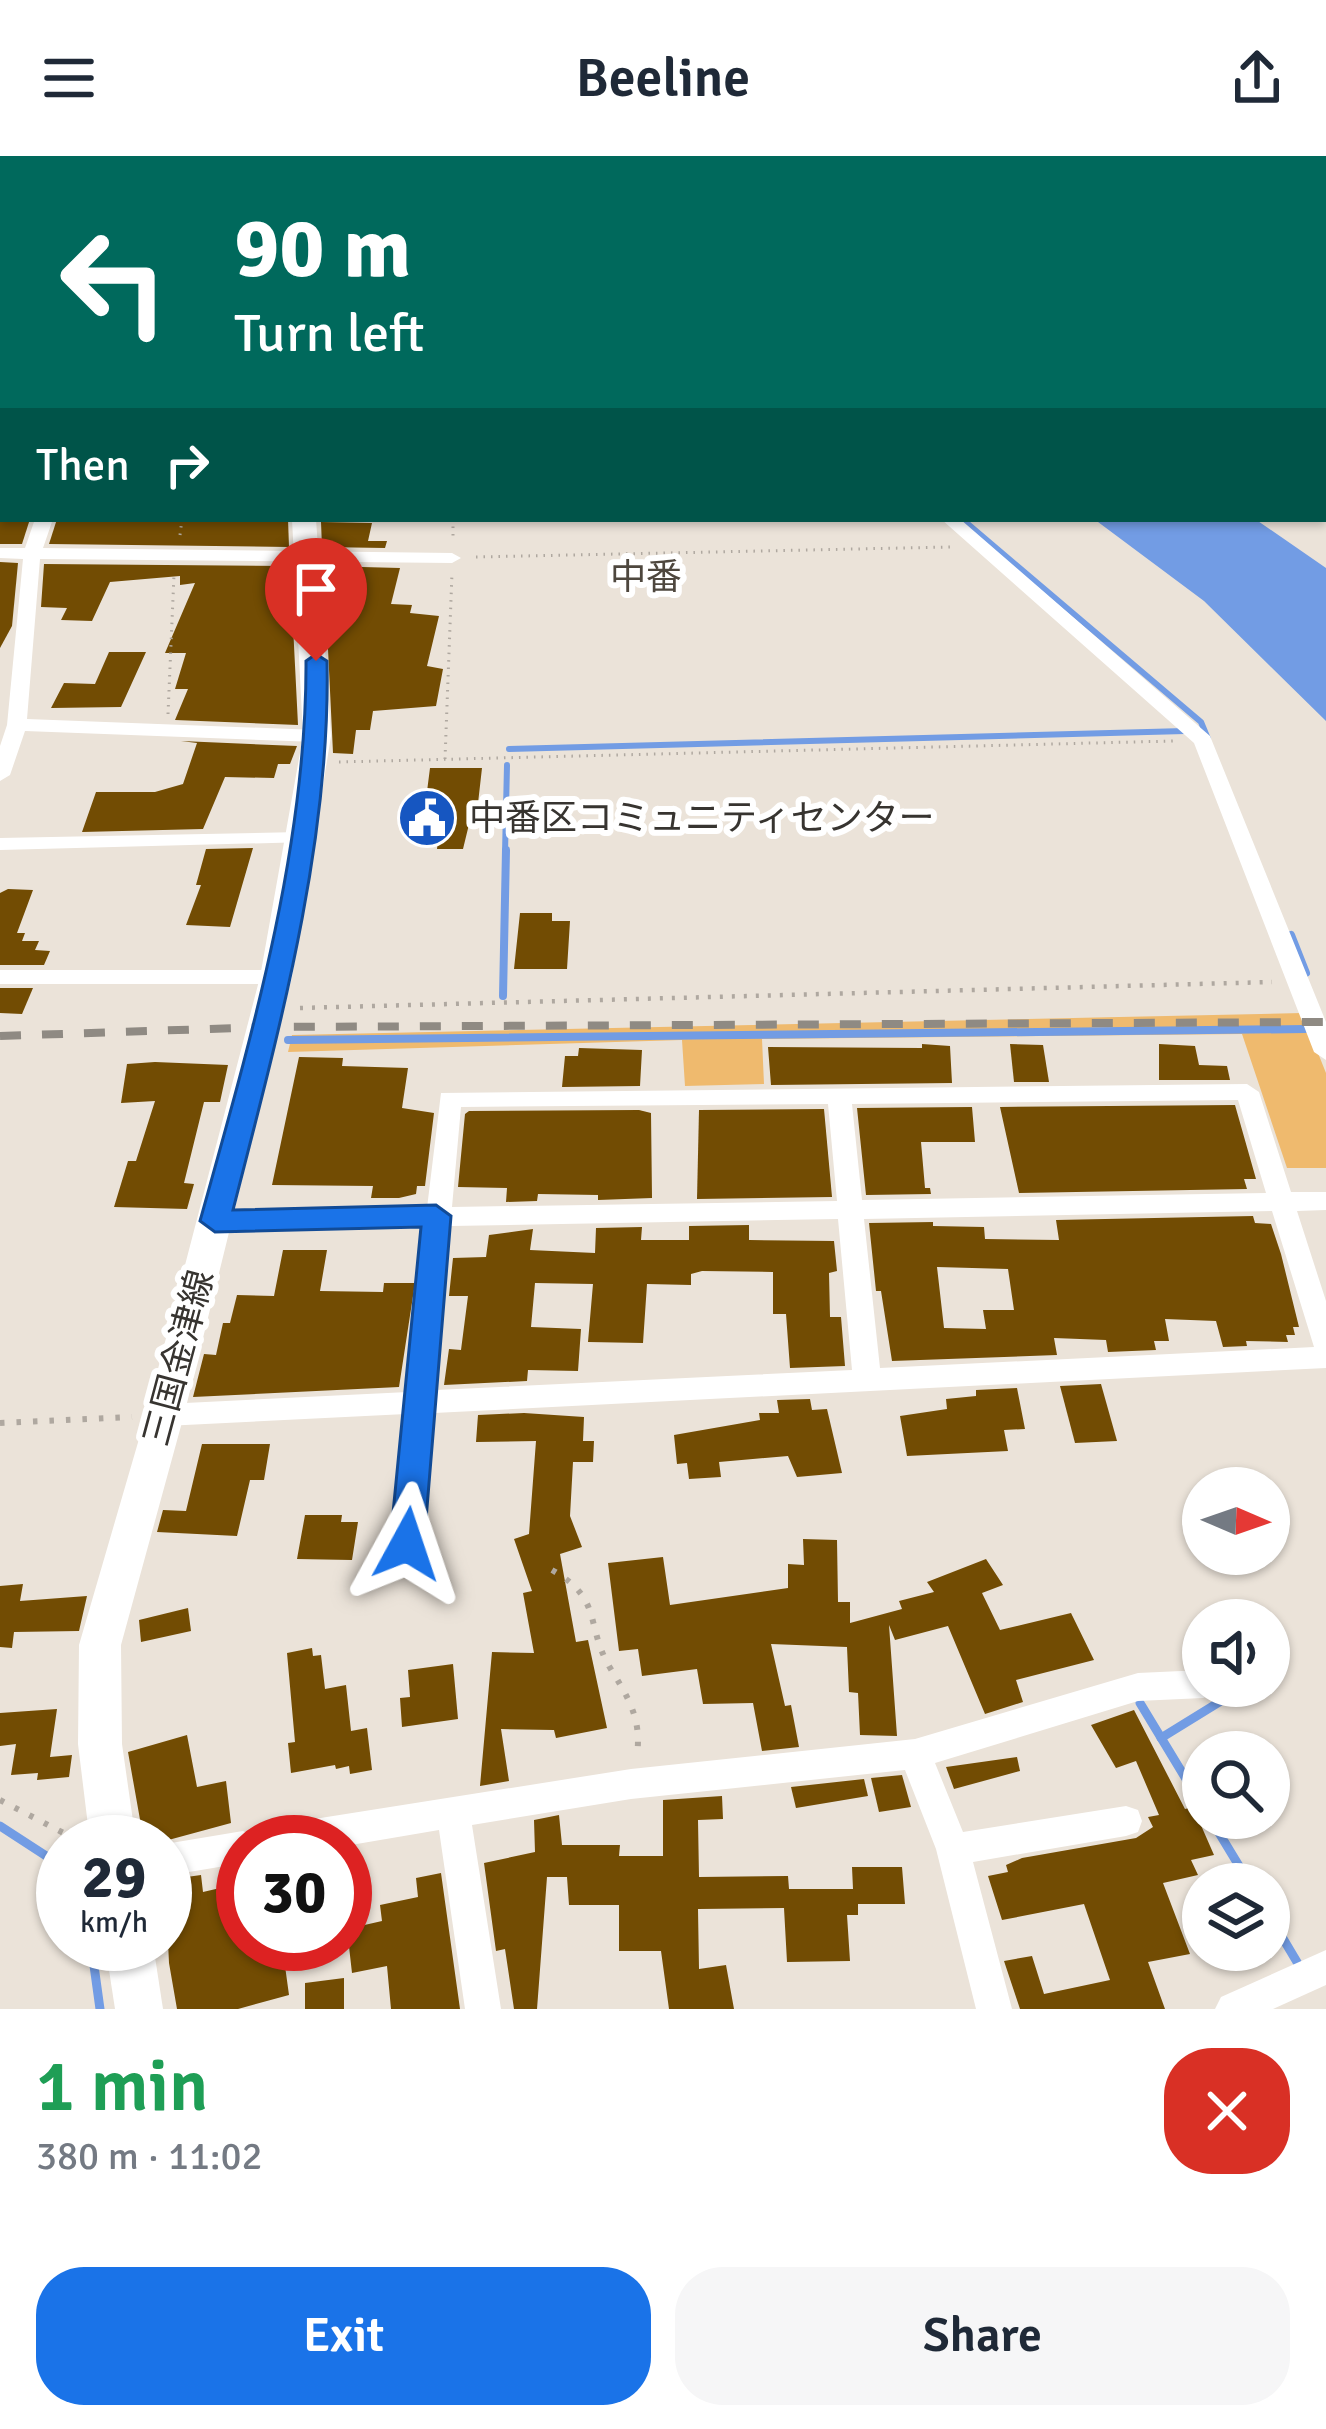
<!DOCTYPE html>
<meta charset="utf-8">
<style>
:root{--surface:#fff;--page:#f6f6f7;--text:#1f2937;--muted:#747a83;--accent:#1a73e8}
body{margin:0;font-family:Signika,"Noto Sans JP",sans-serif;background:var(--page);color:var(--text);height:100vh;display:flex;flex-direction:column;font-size:45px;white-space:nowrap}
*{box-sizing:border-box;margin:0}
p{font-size:39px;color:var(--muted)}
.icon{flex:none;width:66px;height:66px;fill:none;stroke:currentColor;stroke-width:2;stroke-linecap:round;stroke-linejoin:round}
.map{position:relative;height:1853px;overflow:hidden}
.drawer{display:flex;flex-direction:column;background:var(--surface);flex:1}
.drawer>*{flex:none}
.banner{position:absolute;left:0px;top:0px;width:1326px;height:366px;box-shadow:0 3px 9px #0004;background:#00695c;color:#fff;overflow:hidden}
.needle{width:78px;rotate:92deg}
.buttons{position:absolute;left:1182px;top:1311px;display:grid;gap:24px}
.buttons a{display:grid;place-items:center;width:108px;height:108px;border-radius:50%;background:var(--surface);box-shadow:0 3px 9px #0004;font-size:60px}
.speed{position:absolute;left:36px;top:1659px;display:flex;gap:24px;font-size:60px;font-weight:700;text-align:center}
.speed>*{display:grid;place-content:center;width:156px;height:156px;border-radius:50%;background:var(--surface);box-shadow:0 3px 9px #0004;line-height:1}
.speed small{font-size:30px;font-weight:400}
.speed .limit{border:18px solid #d22;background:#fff;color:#111}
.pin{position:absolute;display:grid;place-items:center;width:102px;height:102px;color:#fff;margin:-123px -51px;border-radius:50% 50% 50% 0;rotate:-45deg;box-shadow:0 0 12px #0007}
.pin .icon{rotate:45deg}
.me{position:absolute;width:132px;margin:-66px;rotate:5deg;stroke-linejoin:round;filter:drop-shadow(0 0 9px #0008)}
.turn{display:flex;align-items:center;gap:42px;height:252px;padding:0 36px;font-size:54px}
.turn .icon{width:156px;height:156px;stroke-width:2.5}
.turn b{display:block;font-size:84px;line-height:102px}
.then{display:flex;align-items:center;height:114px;padding:0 36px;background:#0003;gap:24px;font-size:45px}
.round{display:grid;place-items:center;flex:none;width:126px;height:126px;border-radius:48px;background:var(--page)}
.summary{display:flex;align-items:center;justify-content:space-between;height:204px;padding:0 36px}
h1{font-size:72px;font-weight:600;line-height:90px;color:#1e9e55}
.primary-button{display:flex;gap:24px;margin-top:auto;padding:24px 36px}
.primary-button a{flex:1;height:138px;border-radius:48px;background:var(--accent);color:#fff;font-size:48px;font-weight:600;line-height:138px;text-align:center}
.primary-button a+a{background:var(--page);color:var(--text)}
header{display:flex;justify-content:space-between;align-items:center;height:156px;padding:0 36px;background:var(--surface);font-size:54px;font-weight:600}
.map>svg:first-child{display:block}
</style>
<header><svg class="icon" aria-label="menu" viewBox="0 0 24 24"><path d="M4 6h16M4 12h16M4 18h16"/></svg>Beeline<svg class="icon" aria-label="share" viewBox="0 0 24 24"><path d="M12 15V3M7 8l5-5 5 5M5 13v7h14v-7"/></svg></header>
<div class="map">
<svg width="1326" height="1853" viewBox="0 0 1326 1853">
<rect width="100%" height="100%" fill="#ebe3d9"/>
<path fill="#efba6e" d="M1302,857L1326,917V1012H1287L1242,878L762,883L764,928L685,930L682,884L288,896L292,879Z"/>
<path fill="#729ce4" d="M1094,363H1255L1326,412V565L1204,445Z"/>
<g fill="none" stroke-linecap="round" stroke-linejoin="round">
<g stroke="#729ce4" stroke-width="6">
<path d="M962,363L1201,566L1208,583"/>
<path d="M509,593L1185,575"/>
<path d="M505,697L507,609"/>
</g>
<g stroke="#729ce4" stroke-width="8">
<path d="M1291,779L1306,817"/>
<path d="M503,840L506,694"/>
<path d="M288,884L1305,873"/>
</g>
<g stroke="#729ce4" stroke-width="9">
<path d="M1140,1547L1203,1651"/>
<path d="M1161,1582L1221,1545"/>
<path d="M1210,1662L1250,1728"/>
<path d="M0,1670L57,1707"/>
<path d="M1269,1759L1297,1806"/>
<path d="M91,1788L100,1853"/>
</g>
</g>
<g fill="#724c03" fill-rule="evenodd">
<path d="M0,363H30L22,388H0Z"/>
<path d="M57,363H288L289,391L49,388Z"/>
<path d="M321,366L372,367L368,385H387L385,392L322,391Z"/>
<path d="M0,406L18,407L12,470L0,492Z"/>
<path d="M44,408L290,410L298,569L175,564L188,533H175L186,497H165L195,427L180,429V420L110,426L92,465L61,464L67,452L41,451Z"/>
<path d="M324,410L400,412L391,448L412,449L410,457L439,460L427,510L443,513L436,550L373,555L370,574H356L353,598L333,597Z"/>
<path d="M109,496H146L121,551L51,552L64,527L95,528Z"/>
<path d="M181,585L297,590L290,608H278L274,622L225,621L203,673L82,676L96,636H155L183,628L197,587Z"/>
<path d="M430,612H482L477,656H472L463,693H437L438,684H431L436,651H425Z"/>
<path d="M253,692L230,771L186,769L201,729H196L206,693Z"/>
<path d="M8,733L33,734L17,777H25L22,785H39L35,794L50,795L44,809H0V737Z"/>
<path d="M520,757H552V765H570L567,813H514Z"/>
<path d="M0,832H33L22,858L0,857Z"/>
<path d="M922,888L950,890L952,927L771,929L768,891L922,892Z"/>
<path d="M1010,888L1043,889L1049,926H1014Z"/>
<path d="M1159,888L1195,890L1199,909L1227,910L1230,924H1159Z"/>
<path d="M579,892L642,894L640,930L562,931L565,900H578Z"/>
<path d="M299,901L343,902L342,910L408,912L402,952L434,957L425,1030H417L416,1038L399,1042H371L373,1030L272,1029Z"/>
<path d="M155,906L228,909L220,946H204L184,1027L194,1028L187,1053L114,1051L128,1005H136L155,945L121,947L127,908Z"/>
<path d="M1235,949L1256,1023H1244L1247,1033L1019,1037L1000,951Z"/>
<path d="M972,951L975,986H921L925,1032H930L931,1038L866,1039L857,952Z"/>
<path d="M824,953L832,1041L697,1043L699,954Z"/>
<path d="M639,954L651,957L652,1042L598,1044V1039L538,1038L537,1045L506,1046L507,1032L458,1031L465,958L469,955Z"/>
<path d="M1253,1060L1255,1067L1271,1068L1281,1098L1299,1171H1293L1295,1179H1286L1288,1186L1246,1185L1247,1190L1223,1191L1216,1165L1165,1163L1169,1185H1154L1156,1194L1108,1196L1106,1184L1054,1182L1057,1199L892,1205L881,1135H876L869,1067L933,1066V1070L984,1071L985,1083L1059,1084L1056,1064ZM937,1111L1008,1113L1014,1154H983L986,1173L944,1172Z"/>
<path d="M749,1069V1084L834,1085L837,1115L829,1117L830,1161H841L845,1210L790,1212L786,1158H773V1116L702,1115L691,1118V1129L647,1128L643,1187L588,1186L593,1128L535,1127L531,1171L581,1173L578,1215L528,1214L527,1225L444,1229L449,1193L461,1194L468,1140H449L453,1102L486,1101L489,1079L533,1073L530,1094L595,1097L596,1072L642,1071L641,1084H689V1070Z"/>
<path d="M283,1094H327L320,1135L383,1136L384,1127H415L399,1231L193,1241L204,1198L216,1199L223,1167H230L237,1139L274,1140Z"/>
<path d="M1101,1228L1117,1285L1075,1287L1060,1230Z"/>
<path d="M1017,1232L1025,1273L1004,1274L1008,1295L907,1300L900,1260L947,1253L946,1243L976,1240V1234Z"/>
<path d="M810,1243L812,1254L827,1253L842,1317L797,1321L788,1300L719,1306L721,1321L689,1323L687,1307L677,1308L674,1279L760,1264L759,1257H779L777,1244Z"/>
<path d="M524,1257L584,1261L583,1285H594L593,1306H573L570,1360L582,1391L560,1398L576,1486L588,1484L607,1572L556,1582L554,1574L501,1573L509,1625L480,1630L492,1496L534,1497L523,1437L532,1435L514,1383L529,1378L536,1285L476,1286L478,1259Z"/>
<path d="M202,1288H270L264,1324H250L237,1380L157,1376L163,1354L186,1355Z"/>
<path d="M305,1359H342L341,1366H358L352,1404L297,1403Z"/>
<path d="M803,1383L837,1384L838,1446H850V1467L902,1453L899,1445L934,1436L927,1426L986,1403L1003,1429L982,1437L1000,1474L1071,1457L1094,1504L1016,1524L1023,1546L985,1558L948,1470L895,1484L889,1469L897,1580L860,1579L858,1537L849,1536L847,1491L771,1488L785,1550L791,1549L799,1591L762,1595L753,1547L703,1548L697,1513L642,1520L638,1493L619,1495L608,1407L663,1401L670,1449L788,1432V1408L804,1409Z"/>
<path d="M23,1428L20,1445L87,1440L79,1475L14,1476L12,1492L0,1491V1430Z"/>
<path d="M188,1452L191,1475L141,1486L139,1464Z"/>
<path d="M312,1492L313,1500L321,1499L325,1533L346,1529L351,1575L367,1572L372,1614L350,1618L349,1610L336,1613L335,1609L291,1617L288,1587L295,1586L287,1497Z"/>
<path d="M453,1508L458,1563L402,1571L400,1542L410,1541L408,1514Z"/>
<path d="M57,1553L50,1601L72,1599L69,1621L37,1624L38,1617L11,1619L16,1588L0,1590V1557Z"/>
<path d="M1134,1554L1185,1653L1193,1651L1214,1699L1191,1704L1198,1719L1163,1727L1190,1798L1148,1806L1165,1853H1020L1004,1805L1032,1800L1044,1838L1110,1824L1084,1748L1002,1764L988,1720L1008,1716L1006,1709L1022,1702L1136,1682L1153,1671L1148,1661L1159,1659L1136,1605L1116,1612L1091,1569Z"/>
<path d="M187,1579L197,1631L226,1625L231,1667L161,1686H144L128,1596Z"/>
<path d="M1017,1601L1020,1615L954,1633L946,1611Z"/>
<path d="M902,1619L911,1651L879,1656L871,1622Z"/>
<path d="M864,1623L868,1640L796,1652L791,1631Z"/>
<path d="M722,1640L723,1663L698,1664L699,1721L788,1720L789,1733H853L852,1711H902L905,1748H858V1759H847L850,1805L787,1806L784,1752L698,1753L699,1813L726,1809L734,1853H669L661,1795H619V1749H569L567,1721H547L537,1853H514L505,1793L496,1795L484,1707L535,1696L534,1664L559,1659L562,1689H620L619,1700H663V1644Z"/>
<path d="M441,1717L460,1853H391L387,1810L352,1817L347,1773L382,1765L380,1749L418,1741L416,1722Z"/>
<path d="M201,1719L203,1736L233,1729L234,1741L243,1739V1788H282L289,1839L238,1853H177L169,1807L165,1724Z"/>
<path d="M344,1822V1853H305V1827Z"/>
</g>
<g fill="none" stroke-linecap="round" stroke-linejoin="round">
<g stroke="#afa8a0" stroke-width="3" stroke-dasharray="1.5 6" stroke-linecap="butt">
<path d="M811,3L816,0"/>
<path d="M1126,3L1135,0"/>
<path d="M1159,3L1168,0"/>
<path d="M453,363V382"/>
<path d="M180,379L182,363"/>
<path d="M476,401L950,391"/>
<path d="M168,558L174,419"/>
<path d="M445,603L452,417"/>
<path d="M339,606L1173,585"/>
</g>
<path stroke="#afa8a0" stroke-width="4.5" stroke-dasharray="3 9" stroke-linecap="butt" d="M300,852L1272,826"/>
<g stroke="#afa8a0" stroke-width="6" stroke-dasharray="4.5 12" stroke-linecap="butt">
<path d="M0,1267L132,1261"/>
<path d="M552,1414C603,1443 585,1468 609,1510C627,1540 642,1561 637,1599"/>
<path d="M0,1644L79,1685"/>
</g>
<g fill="#fff" fill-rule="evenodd">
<path d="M583,0H625L628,3H586Z"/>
<rect x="0" y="104" width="3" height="8"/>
<rect x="0" y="171" width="3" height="9"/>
<rect x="0" y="308" width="3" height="10"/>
<path d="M35,363H53L43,392L452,397L461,402L452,407L40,403L27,563L317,574L327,580L317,586L25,575L10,619L0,625V590L7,569L23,403L0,402V392H25Z"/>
<path d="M941,363H960L1210,580L1326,866V904L1314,896L1194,587Z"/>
<path d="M301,676L312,682L308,686L0,694V682Z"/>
<path d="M0,814H276L287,821L276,828H0Z"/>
<path d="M1247,928L1259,936L1291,1036H1326V1054L1297,1055L1326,1145V1212L434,1257L422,1388L417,1397L407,1400L397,1397L392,1388L406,1258L165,1270L155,1267L151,1259L155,1251L165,1248L408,1236L425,1071L215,1074L206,1072L202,1065L206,1058L215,1056L427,1052L441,937ZM1238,944L1266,1037L862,1044L852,948ZM828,948L837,1045L452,1051L461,951ZM1272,1055L1314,1191L880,1212L864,1063ZM838,1063L852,1214L436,1234L451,1070Z"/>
<path d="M1203,1514V1530H1218L1214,1538L1203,1542L1138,1545L935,1607L963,1676L1126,1650L1138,1654L1142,1665L1138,1676L1126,1680L973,1706L1012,1853H976L936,1693L905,1614L631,1643L472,1669L501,1853H465L439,1674L345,1690V1686H243V1707L165,1720V1688L243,1675L255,1681L258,1675L270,1670L631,1613L915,1583L1138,1517Z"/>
<path d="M1326,1794V1829L1273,1853H1215L1221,1841Z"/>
</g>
<g fill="#fff" fill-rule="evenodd">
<rect x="356" y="0" width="18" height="3"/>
<path d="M292,363H316L331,580L292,821L184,1259L121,1489L122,1588L136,1686H90L78,1588L79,1489L146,1259L260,821L303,580Z"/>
<path d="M105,1788H153L163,1853H115Z"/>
</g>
<path stroke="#8f8a83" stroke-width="8" stroke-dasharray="21 21" stroke-linecap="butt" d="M0,880L267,871L1326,866"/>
</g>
<path fill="#1a73e8" stroke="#114b97" stroke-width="3" d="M316,498L327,505C331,687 278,878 233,1054L436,1049L451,1060L424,1388L419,1398L407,1403L395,1398L390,1388L421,1071L215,1076L200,1065C250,886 307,692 306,505Z"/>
<defs>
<g id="civic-disc" transform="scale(3)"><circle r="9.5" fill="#1656c1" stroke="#fff"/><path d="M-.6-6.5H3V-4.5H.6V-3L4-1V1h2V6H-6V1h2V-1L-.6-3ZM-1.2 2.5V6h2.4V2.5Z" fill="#fff"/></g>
</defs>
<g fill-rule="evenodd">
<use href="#civic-disc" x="427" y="662"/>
</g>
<g text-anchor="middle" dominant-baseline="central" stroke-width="12" stroke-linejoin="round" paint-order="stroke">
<g font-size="36" fill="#4e473e" stroke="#fff">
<text x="646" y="421">中番</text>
</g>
<g font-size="36" fill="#373430" stroke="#fff" text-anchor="start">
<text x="469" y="662">中番区コミュニティセンター</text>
</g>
<g font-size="36" fill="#373430" stroke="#fff">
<text transform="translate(179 1202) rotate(-75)">三国金津線</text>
</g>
</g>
</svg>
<div class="buttons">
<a><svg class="needle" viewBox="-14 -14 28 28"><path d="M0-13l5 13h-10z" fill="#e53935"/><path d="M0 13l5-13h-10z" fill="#747a83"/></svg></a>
<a><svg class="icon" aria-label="sound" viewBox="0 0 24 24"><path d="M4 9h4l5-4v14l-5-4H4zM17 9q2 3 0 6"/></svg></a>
<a><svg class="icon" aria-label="search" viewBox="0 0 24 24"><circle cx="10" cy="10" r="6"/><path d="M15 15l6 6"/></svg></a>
<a><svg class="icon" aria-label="layers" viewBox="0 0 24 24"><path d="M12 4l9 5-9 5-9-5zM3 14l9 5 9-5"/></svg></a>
</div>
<div class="speed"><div>29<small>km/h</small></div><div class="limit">30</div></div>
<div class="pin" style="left:316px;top:505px;background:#d93025"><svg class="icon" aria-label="arrive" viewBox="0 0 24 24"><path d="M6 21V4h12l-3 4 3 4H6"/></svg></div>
<svg class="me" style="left:407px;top:1388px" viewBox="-20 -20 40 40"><path d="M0-17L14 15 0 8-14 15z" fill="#1a73e8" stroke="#fff" stroke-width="4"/></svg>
<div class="banner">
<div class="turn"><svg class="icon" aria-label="left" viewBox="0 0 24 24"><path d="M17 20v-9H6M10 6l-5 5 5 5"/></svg><div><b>90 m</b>Turn left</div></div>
<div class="then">Then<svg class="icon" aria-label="right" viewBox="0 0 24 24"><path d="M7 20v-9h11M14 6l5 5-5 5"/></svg></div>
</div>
</div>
<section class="drawer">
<div class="summary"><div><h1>1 min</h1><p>380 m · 11:02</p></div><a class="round" style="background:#d93025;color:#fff"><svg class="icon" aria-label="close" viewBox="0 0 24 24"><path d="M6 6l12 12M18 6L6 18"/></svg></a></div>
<div class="primary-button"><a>Exit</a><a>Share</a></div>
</section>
